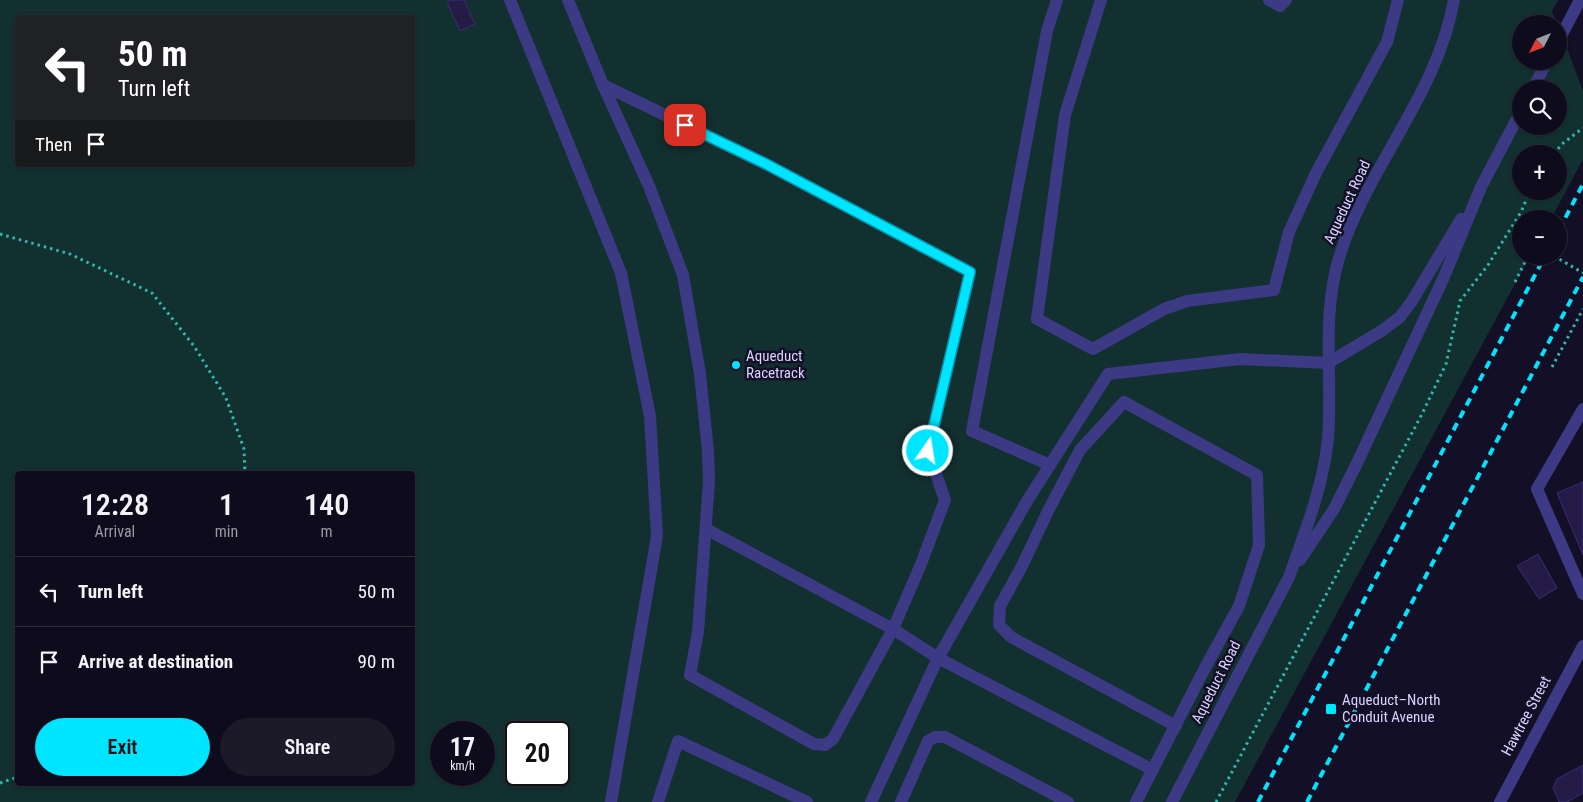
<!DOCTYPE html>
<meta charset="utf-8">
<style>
:root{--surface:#0e0b1c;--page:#1c1929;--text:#f1f3f6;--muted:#9b9ba3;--line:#2e2b3b;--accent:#00e5ff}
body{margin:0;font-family:"Roboto Condensed",sans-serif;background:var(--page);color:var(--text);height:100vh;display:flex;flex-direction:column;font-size:19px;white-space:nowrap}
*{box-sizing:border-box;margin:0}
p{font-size:16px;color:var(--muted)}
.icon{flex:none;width:28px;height:28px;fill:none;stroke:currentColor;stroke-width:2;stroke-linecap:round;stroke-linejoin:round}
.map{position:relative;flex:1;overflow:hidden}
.details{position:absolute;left:15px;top:471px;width:400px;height:315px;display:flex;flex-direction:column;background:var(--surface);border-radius:5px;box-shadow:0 1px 4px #0004,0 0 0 1px var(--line)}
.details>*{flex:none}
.guide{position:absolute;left:15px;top:15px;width:400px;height:152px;border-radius:5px;box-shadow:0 1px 4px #0004,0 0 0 1px var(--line);background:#202124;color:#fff;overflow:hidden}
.needle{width:32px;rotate:228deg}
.controls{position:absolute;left:1512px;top:15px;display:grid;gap:10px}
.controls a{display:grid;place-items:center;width:55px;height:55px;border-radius:50%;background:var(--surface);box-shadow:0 1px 4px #0004,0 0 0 1px var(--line);font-size:25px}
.speed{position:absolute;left:430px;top:721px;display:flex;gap:10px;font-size:25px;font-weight:700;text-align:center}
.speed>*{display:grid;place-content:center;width:65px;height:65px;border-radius:50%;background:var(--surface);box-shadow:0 1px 4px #0004,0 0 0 1px var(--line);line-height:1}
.speed small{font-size:12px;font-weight:400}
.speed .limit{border:2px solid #111;border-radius:8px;background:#fff;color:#111}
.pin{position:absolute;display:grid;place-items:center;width:42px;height:42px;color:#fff;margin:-21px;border-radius:10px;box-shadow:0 2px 8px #0006}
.me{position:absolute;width:55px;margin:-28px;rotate:13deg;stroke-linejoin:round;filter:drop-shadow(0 0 4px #0008)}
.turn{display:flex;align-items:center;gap:18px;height:105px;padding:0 20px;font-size:22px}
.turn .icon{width:65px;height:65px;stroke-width:2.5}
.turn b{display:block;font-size:35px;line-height:42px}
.then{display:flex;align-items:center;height:48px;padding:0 20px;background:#0003;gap:10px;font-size:19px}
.eta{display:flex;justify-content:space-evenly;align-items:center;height:85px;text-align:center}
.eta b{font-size:30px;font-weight:600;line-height:35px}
.primary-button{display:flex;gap:10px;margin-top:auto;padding:10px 20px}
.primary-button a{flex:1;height:58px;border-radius:30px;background:var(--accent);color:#111;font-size:20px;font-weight:600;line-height:58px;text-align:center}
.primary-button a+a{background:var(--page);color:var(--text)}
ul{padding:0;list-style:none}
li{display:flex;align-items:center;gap:15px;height:70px;padding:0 20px;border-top:1px solid var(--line)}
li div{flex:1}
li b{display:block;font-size:19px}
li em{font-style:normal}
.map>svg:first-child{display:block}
</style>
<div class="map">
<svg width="1583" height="802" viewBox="0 0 1583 802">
<rect width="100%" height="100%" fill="#130f26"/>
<path fill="#12302f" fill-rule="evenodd" d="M0,0H1558L1552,11L1557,24H1521V61H1559V27L1583,91V159L1551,219H1521V256H1530L1235,802H0ZM18,18H412V165H18ZM1521,89H1559V126H1521ZM1521,154H1559V191H1521ZM18,474H412V784H18ZM441,732H484V775H441ZM516,732H559V775H516Z"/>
<g fill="#241b47" stroke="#3b2d73">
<path d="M451,0H464L475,24L460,31L447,2Z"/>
<path d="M1583,482V555L1557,493Z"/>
<path d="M1538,554L1557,588L1539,599L1517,566Z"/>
<path d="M1583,765V793L1567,802H1559L1553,788L1557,779Z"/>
</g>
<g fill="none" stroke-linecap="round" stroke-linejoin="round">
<g stroke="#2fb8b0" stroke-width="3" stroke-dasharray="2.5 4" stroke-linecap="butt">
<path d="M1554,154L1562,144L1583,128"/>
<path d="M0,234L70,254L152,293L194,346L226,398L244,449L245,474"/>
<path d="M1554,256L1583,273"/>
<path d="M1515,282L1528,256"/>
<path d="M1552,367L1583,309"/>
<path d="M0,783L18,777"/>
<path d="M1216,802L1422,414L1446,364L1460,301L1488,265L1521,212L1530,191"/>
</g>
<g stroke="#3d3a85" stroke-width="12">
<path d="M510,0L621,273L650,416L657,536L611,802"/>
<path d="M568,0L603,85"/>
<path d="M1101,0L1065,115L1037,319L1093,349L1164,309L1187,301L1274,290L1289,232L1316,173L1387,42L1398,0"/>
<path d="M1269,0L1280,6L1286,0"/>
<path d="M1583,409L1537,489L1583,594"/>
<path d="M1050,465L972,431L1047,31L1057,0"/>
<path d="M706,529L893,629L833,739L825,745L814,744L690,675L698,632L709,481L708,451L700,374L683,275L649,186L603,85L766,164L970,272L928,451L945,500L921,564L893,629L938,658L871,802"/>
<path d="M1153,770L938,658L1027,501L1108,374L1240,359L1328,363"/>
<path d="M658,802L678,741L807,802"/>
<path d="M901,802L928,741L935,737H945L1068,802"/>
<path d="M1136,802L1206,666L1239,606L1259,545L1257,475L1124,402L1080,450L1049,509L1022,566L1000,606L999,625L1011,637L1176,726"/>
</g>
<g stroke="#3d3a85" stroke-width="12">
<path d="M1559,40L1580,0"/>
<path d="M1533,89L1547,61"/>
<path d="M1328,363L1383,330L1400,317L1412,301L1461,219"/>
<path d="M1300,560L1334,509L1358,461L1444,277L1481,187L1521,111"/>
<path d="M1172,802L1289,577C1305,532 1323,487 1328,439C1333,378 1321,318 1339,258C1366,168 1437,96 1454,0"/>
<path d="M1500,802L1583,646"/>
</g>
<g stroke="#00e5ff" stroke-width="4" stroke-dasharray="8 6" stroke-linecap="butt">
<path d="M1559,230L1583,184"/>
<path d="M1258,802L1545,256"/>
<path d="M1307,802L1583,277"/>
</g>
</g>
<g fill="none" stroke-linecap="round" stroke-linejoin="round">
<g stroke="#0095a6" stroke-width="12">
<path id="route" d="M685,125L766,164L970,272L928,451"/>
</g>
<use href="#route" stroke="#00e5ff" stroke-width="9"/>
</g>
<g fill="#00e5ff" stroke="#130f26" stroke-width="2">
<circle cx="736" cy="365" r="5"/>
<rect x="1325" y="703" width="12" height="12" rx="2.5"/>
</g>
<g text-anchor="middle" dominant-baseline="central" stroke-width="5" stroke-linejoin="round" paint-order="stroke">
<g font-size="15" fill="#d9d4ff" stroke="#130f26">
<text transform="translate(1347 202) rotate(-65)">Aqueduct Road</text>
<text transform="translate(1216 682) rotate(-63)">Aqueduct Road</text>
<text transform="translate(1526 716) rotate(-62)">Hawtree Street</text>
</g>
<g font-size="15" fill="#d9d4ff" stroke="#130f26" text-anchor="start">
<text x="746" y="356">Aqueduct<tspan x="746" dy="17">Racetrack</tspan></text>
<text x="1342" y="700">Aqueduct–North<tspan x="1342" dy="17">Conduit Avenue</tspan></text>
</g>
</g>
</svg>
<div class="controls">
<a><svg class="needle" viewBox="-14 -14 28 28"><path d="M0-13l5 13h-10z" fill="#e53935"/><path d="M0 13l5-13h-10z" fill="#9b9ba3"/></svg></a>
<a><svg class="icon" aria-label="search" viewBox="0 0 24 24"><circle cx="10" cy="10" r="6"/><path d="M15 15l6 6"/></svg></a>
<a>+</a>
<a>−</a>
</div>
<div class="speed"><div>17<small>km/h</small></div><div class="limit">20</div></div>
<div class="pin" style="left:685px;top:125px;background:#d93025"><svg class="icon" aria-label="arrive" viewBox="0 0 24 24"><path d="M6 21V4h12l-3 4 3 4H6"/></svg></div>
<svg class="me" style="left:928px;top:451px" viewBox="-20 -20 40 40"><circle r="17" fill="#00e5ff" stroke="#fff" stroke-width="3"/><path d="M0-11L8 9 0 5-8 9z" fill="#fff"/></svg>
<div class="guide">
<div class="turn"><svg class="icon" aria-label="left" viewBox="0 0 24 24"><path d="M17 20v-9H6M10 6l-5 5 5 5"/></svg><div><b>50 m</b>Turn left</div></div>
<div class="then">Then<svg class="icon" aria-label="arrive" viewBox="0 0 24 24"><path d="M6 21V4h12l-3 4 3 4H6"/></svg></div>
</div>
<section class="details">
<div class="eta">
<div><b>12:28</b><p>Arrival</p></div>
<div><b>1</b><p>min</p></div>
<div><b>140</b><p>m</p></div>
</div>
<ul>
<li><svg class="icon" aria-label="left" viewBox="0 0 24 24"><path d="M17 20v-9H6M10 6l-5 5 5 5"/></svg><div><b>Turn left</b></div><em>50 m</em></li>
<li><svg class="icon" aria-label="arrive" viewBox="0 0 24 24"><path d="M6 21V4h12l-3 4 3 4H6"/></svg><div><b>Arrive at destination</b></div><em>90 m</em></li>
</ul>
<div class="primary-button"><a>Exit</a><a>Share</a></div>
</section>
</div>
